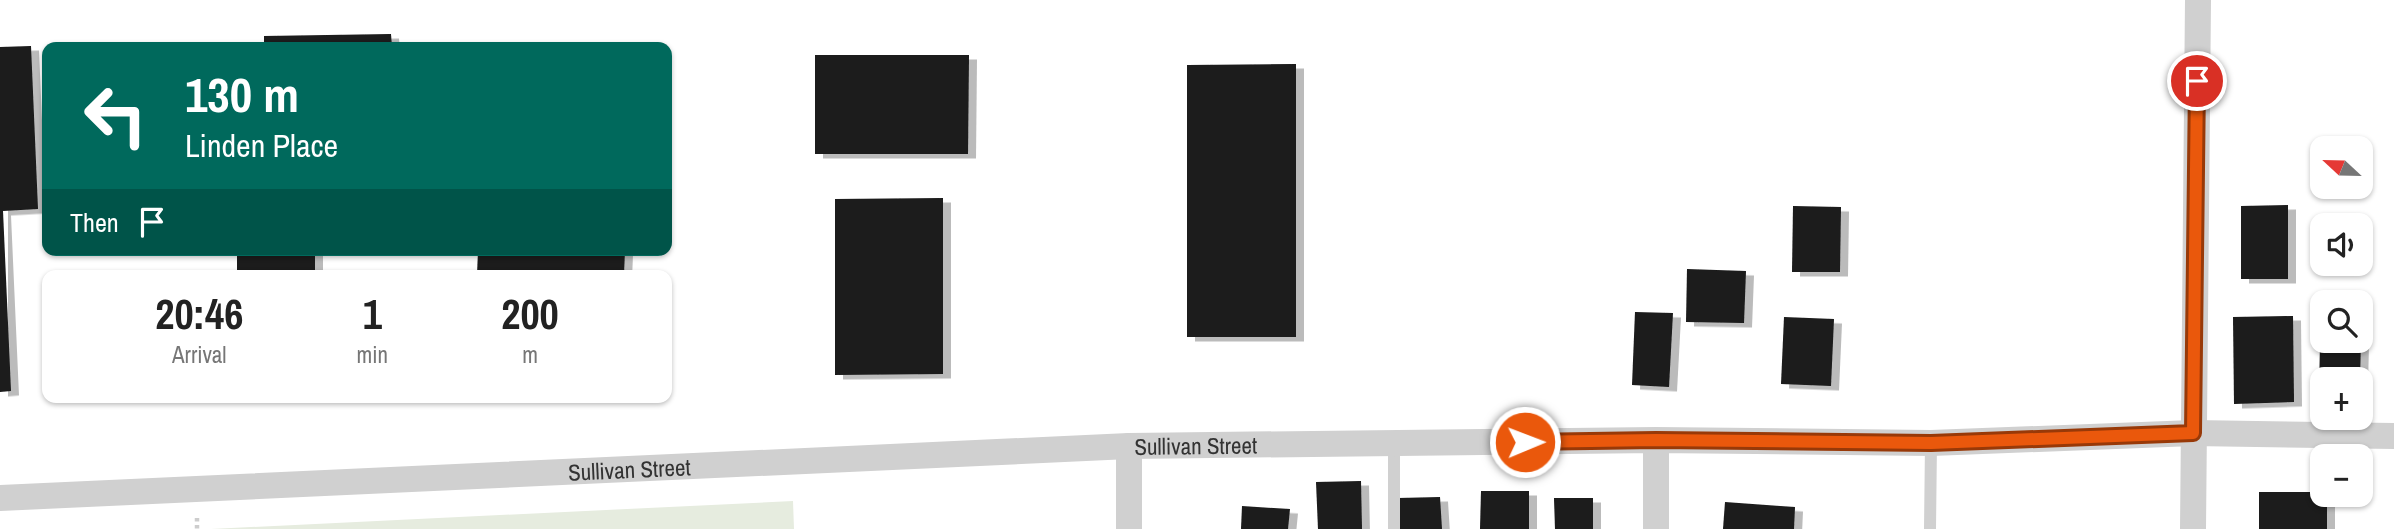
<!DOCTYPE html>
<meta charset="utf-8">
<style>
:root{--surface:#fff;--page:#f6f6f6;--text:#222;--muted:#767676}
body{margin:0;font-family:"Archivo Narrow",sans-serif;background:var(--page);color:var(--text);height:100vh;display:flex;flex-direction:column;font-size:26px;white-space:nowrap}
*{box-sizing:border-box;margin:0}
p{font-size:23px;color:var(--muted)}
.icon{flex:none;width:38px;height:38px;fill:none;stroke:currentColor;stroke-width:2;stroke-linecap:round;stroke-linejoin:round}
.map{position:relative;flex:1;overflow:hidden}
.panel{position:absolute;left:42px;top:270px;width:630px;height:133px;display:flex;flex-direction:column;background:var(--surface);border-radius:14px;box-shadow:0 2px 5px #0004}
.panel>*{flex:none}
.hud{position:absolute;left:42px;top:42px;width:630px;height:214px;border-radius:14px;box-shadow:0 2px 5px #0004;background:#00695c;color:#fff;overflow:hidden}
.needle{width:46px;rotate:292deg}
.controls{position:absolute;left:2310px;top:136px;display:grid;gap:14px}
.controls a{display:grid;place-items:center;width:63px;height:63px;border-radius:14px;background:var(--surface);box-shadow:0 2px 5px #0004;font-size:35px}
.pin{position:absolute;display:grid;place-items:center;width:60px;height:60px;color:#fff;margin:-30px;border:4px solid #fff;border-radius:50%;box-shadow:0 2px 7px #0007}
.me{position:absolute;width:77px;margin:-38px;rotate:89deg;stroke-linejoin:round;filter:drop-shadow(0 0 5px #0008)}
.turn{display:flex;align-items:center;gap:24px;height:147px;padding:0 28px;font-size:32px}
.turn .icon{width:91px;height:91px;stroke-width:2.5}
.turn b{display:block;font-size:49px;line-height:60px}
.then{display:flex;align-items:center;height:66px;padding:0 28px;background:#0003;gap:14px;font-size:26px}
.eta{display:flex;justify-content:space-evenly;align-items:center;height:119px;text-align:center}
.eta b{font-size:42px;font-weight:800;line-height:49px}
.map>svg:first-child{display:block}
</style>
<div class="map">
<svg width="2394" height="529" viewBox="0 0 2394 529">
<defs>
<filter id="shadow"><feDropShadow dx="8" dy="4.5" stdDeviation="0" flood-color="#0004"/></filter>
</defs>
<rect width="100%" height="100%" fill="#fff"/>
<path fill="#e6ecdf" d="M793,501L794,529H211Z"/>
<g fill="#1a1a1a" filter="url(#shadow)">
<path d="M391,34L392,47H264V36Z"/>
<path d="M31,46L38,209L3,211L11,391L0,392V47Z"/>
<path d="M815,55H969L968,154H815Z"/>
<path d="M1296,64V337H1187V65Z"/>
<path d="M943,198V374L835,375V199Z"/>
<path d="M2288,205V279H2241V206Z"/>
<path d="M1793,206L1841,207L1840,272H1792Z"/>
<rect x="237" y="250" width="78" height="25"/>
<path d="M478,250H625L624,275H477Z"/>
<path d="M1687,269L1746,271L1744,323L1686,322Z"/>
<path d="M1635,312L1673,313L1669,387L1632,385Z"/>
<path d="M2293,316L2294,402L2234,404L2233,317Z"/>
<path d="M1784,317L1834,319L1831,386L1781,384Z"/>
<path d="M2320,341H2361L2360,380H2322V392H2319Z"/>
<path d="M1361,481L1362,529H1318L1316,482Z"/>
<path d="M1481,491H1529V529H1480Z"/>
<path d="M2259,492H2322V495H2327V529H2259Z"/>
<path d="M1440,497L1442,529H1400L1398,498Z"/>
<path d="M1554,498H1593V529H1555Z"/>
<path d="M1725,502L1795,507L1794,529H1723Z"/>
<path d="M1242,506L1290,509L1288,529H1241Z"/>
</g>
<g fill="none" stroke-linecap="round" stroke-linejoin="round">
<path stroke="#cdcdcd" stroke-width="4.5" stroke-dasharray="3.5 3.5" stroke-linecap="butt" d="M197,518V529"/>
<g stroke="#d0d0d0" stroke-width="12">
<path d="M1394,444V529"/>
<path d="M1930,529L1931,443"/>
</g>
<g stroke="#d0d0d0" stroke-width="26">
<path d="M1656,440V529"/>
<path id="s1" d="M0,498L1129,446L1656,440L1931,443L2193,433L2394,436"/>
<path d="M1129,529V446"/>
<path d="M2193,529L2198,0"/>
</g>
</g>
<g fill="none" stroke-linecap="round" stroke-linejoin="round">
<g stroke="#983908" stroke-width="18">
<path id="route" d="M1525,442L1656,440L1931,443L2193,433L2197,81"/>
</g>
<use href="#route" stroke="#ea580c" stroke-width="12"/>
</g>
<g text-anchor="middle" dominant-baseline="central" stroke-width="7" stroke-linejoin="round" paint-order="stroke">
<g font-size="23" fill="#333" stroke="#fff">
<text stroke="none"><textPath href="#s1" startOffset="1197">Sullivan Street</textPath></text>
<text stroke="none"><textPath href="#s1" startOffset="630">Sullivan Street</textPath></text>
</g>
</g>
</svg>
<div class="controls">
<a><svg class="needle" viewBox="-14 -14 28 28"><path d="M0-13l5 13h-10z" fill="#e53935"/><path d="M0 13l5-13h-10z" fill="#767676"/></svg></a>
<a><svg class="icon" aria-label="sound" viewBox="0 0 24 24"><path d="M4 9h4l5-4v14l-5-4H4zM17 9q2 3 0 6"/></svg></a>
<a><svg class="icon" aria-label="search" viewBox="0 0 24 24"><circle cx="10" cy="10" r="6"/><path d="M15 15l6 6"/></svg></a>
<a>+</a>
<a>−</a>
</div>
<div class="pin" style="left:2197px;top:81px;background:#d93025"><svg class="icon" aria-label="arrive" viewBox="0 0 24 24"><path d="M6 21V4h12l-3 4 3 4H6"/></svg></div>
<svg class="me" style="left:1525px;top:442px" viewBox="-20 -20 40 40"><circle r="17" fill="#ea580c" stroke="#fff" stroke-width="3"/><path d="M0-11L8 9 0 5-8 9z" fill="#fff"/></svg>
<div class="hud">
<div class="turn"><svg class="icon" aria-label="left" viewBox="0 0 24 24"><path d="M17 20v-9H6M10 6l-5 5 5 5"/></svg><div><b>130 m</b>Linden Place</div></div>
<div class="then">Then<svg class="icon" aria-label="arrive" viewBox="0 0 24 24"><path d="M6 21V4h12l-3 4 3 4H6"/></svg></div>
</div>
<section class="panel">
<div class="eta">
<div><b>20:46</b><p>Arrival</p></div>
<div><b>1</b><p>min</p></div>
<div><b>200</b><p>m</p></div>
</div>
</section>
</div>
